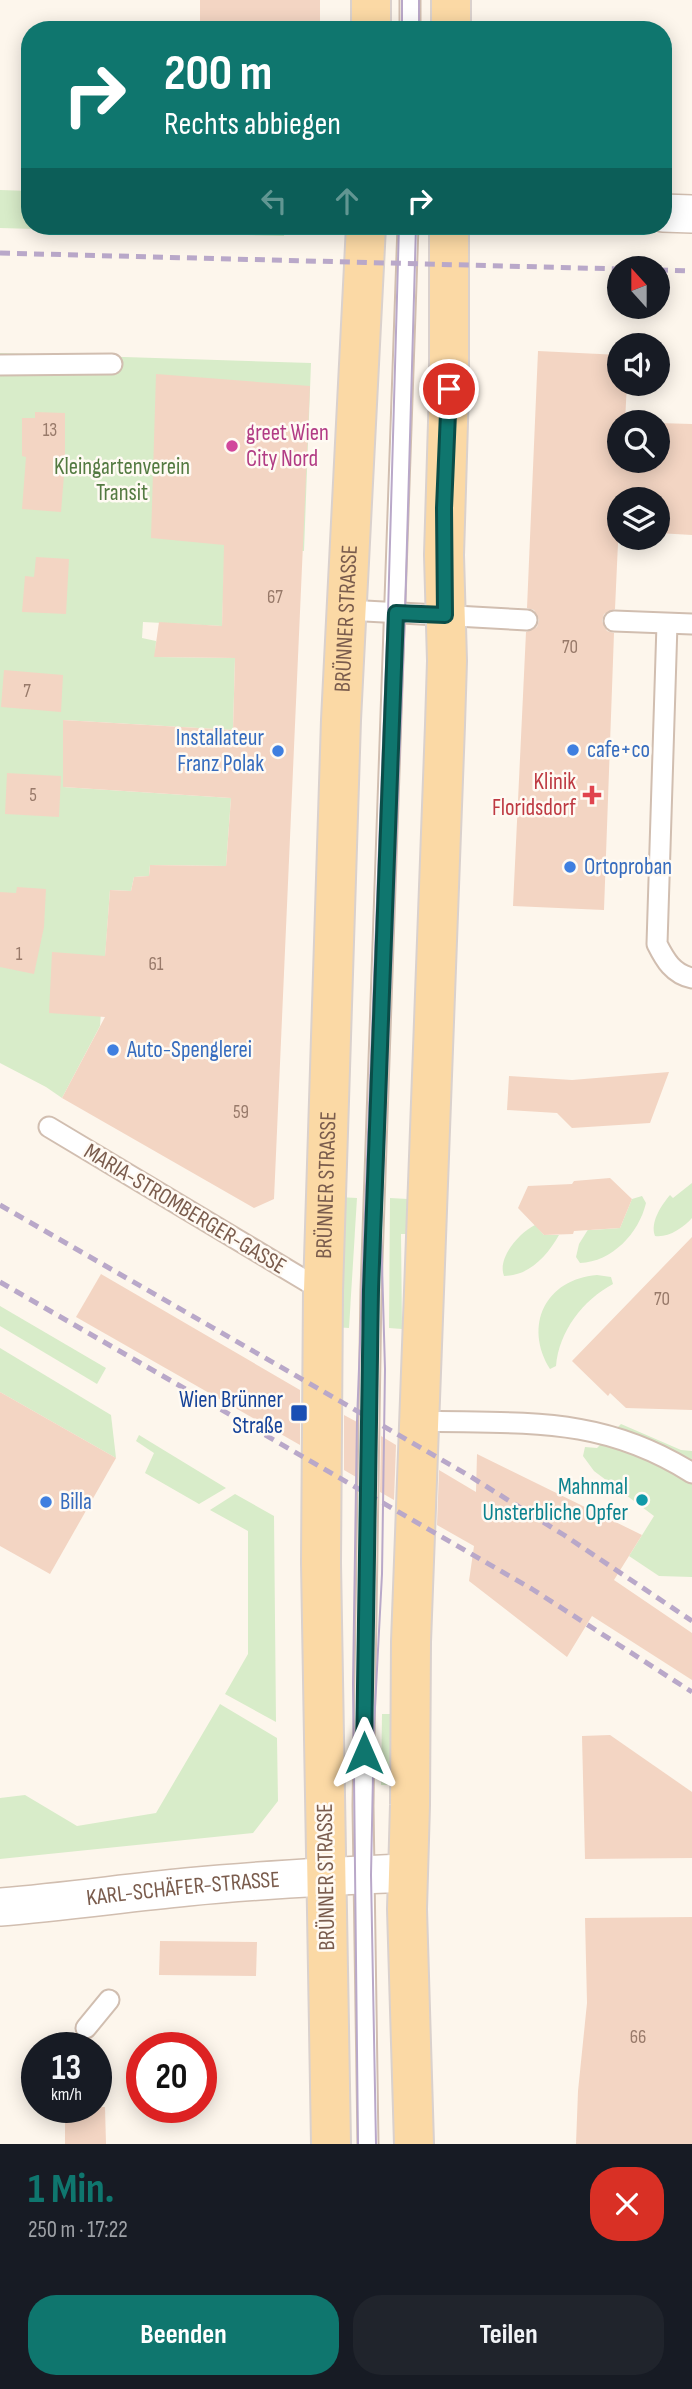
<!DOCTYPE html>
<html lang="de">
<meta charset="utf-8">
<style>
:root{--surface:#171b24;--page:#20242c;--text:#f1f3f6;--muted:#9ea1a6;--accent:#0f766e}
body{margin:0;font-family:"Sofia Sans Condensed",sans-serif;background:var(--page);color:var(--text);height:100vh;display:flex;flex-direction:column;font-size:26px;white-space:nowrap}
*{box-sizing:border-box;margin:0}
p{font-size:23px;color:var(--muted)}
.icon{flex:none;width:38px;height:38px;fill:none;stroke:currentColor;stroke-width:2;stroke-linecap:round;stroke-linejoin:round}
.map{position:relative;height:2144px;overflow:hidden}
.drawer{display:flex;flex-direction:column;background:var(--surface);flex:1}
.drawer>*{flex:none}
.banner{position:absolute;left:21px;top:21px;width:651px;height:214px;border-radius:28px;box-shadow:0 4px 18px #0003;background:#0f766e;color:#fff;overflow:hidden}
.needle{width:46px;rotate:339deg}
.tools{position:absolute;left:607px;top:256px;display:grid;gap:14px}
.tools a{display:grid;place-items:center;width:63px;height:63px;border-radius:50%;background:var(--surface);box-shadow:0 4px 18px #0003;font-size:35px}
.speed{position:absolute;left:21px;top:2032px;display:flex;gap:14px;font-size:35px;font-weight:700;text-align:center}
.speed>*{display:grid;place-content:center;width:91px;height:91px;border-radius:50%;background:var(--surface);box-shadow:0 4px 18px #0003;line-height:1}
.speed small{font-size:18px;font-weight:400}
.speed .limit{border:10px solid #d22;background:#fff;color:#111}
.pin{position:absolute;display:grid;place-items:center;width:60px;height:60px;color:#fff;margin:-30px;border:4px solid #fff;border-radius:50%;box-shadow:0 2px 7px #0007}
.me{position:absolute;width:77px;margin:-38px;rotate:0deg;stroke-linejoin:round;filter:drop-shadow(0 0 5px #0008)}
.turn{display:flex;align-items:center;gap:24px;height:147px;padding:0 28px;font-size:32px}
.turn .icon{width:91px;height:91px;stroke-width:2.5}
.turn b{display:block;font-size:49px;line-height:60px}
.lanes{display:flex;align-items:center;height:66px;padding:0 28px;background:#0003;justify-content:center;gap:35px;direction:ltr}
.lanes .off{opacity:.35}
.round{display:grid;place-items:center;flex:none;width:74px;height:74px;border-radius:28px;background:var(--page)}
.head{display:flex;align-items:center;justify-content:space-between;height:119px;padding:0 28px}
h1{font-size:42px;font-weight:700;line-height:52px;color:var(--accent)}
.button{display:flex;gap:14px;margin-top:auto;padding:14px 28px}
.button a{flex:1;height:80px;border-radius:28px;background:var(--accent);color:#fff;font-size:28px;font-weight:700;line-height:80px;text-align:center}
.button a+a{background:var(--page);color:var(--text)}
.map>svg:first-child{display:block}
</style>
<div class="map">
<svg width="692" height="2144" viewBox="0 0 692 2144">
<rect width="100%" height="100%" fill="#fdf6ec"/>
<g fill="#d8ecc9">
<path d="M0,190L30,191V226H285L284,236L0,228Z"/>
<path d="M0,353L311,363L304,551L225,545L222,626L143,622L142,638L156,641L155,657L235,658L233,730L63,720V787L231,798L226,866L150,865L149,876L134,877L131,891L110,890L100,1026L62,1098L46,1087L0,1063Z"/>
<path d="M692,1183V1218C683,1228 668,1238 655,1236C650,1222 661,1206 670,1195L673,1198Z"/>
<path d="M642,1196L646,1203C639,1233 612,1262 580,1263L576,1257L579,1244L589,1228L592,1230L620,1228L632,1199Z"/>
<path d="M338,1197L357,1198L349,1328L334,1327Z"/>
<path d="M390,1198L408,1199L407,1234H401L402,1329L389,1328Z"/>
<path d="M535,1225L544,1235H559C547,1256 529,1276 504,1276C497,1258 519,1233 535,1225Z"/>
<path d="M597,1275L611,1277L613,1284C583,1300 559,1331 556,1366L550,1369C523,1325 546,1279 597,1275Z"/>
<path d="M0,1306L106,1368L97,1384L0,1326Z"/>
<path d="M0,1348L111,1415L116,1458L0,1392Z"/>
<path d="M621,1424L681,1450L692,1451V1577L659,1576L629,1556L654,1516L594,1471L583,1456L585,1447L597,1448Z"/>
<path d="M139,1435L226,1488L199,1504L145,1473L154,1453L136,1441Z"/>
<path d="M235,1494L274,1516L276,1722L225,1694L248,1654V1531L210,1510Z"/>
<path d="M220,1704L277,1738L278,1801L253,1833L0,1859V1798L25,1795L77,1826L156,1813Z"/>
<path d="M382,1714H394L395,1785H381Z"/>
</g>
<g fill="#f3d5c3">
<rect x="200" y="0" width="120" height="30"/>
<path d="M538,351L620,355V383H627L625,422H620V460H658V423L692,424V535L658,533V499H620L615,609L604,614L602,621L607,631L614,633L604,910L513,906L526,632L537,627L539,620L534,610L527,608Z"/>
<path d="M156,374L310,386L274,1199L254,1208L62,1098L105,1017L49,1013L52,952L105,956L110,890L131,891L134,877L149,876L150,865L226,866L231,798L63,787V720L233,730L235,658L154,657L159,622L222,626L224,545L151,538Z"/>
<path d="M35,412L65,413V463L61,512L22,509L26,457L22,456V418H35Z"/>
<path d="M36,557L69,559L66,614L22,612L25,576L34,577Z"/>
<path d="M4,670L63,675L61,712L1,707Z"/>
<path d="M7,773L61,776L59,817L5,814Z"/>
<path d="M17,887L46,889L44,927L34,974L0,967V892L16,893Z"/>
<path d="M669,1072L650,1123L572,1128L557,1113L507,1110L509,1076L572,1080Z"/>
<path d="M610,1178L632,1199L620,1228L574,1231L573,1234L544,1235L518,1208L528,1186L572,1184L574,1181Z"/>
<path d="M692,1237V1410L626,1408L610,1393L608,1396L572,1361Z"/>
<path d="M101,1274L300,1390V1445L76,1317Z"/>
<path d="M0,1392L116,1458L50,1574L0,1546Z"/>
<path d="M344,1415L357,1422L356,1477L344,1470Z"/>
<path d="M381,1436L396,1445L394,1500L380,1492Z"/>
<path d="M477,1454L642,1535L614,1580L692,1633V1680L592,1616L567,1657L469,1581L474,1546L437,1525L439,1470L476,1492Z"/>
<path d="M610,1735L692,1792V1858L585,1859L582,1736Z"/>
<path d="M692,1917V2144H576L578,2091L587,2003L585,1918Z"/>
<path d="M160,1941L257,1942L256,1976L159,1975Z"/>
<path d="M65,2107H105L106,2144H65Z"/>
</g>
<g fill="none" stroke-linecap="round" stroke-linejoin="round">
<g stroke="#d1beb0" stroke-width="23">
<g id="lane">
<path d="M410,30V0"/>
<path d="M0,365L112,364"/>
<path d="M347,610L527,620"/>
<path d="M614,621L692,624"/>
<path d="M667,624L657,944C665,960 673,974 692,978"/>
<path d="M49,1127L323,1291"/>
<path d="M419,1421C523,1424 600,1415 692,1473"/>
<path d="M86,2028L109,2000"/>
<path d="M368,2144L363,1806L371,1290L408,226"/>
</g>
</g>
<g stroke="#d1beb0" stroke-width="40">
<g id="street">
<path d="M663,213L692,214"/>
<path id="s1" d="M0,1907C62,1902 125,1893 187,1887C260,1880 333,1876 407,1873"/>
</g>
</g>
<g stroke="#dad1cd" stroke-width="42">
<g id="primary">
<path d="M371,30V0"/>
<path d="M451,30V0"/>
<path id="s2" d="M331,2144L321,1563L323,1291L341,720L366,226"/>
<path d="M414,2144L407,1909L410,1805L411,1642L445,725L447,661L444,555L449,389V226"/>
</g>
</g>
<use href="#lane" stroke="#fff" stroke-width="19"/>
<use href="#street" stroke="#fff" stroke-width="37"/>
<use href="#primary" stroke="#fbd9a5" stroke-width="38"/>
<g stroke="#b9a8c9" stroke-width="2">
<path d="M402,30V0"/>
<path d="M419,30V0"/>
<path d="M358,2144L353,1684L357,1421L388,613L399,226"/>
<path d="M376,2144L371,1875L374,1726L382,1574L385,1369L381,1230L405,613L416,226"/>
</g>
<g stroke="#b9a8c9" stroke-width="5" stroke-dasharray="10 7" stroke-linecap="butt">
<path d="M0,253L620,269"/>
<path d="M658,270L692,271"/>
<path d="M0,1205L468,1475L564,1535L692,1621"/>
<path d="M0,1282L532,1589L692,1692"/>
</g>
</g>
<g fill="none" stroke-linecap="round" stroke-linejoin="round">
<g stroke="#0a4d48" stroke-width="18">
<path id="route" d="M364,1753L371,1290L396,613L445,615L444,508L449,389"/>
</g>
<use href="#route" stroke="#0f766e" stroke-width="12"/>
</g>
<circle fill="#d1479c" stroke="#fffaf3" stroke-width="2.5" cx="232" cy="446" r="7"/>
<g fill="#3f7fe0" stroke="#fffaf3" stroke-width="2.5">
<circle cx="573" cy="750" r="7"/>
<circle cx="278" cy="751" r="7"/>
<circle cx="570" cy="867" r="7"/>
<circle cx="113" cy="1050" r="7"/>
<circle cx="46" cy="1502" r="7"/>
</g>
<path fill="#e0444e" stroke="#fffaf3" stroke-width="2.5" d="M588.5 784.5h7v7h7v7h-7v7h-7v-7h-7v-7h7z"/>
<rect fill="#1a4fb4" stroke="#fffaf3" stroke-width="2.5" x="290" y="1404" width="18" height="18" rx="3.5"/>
<circle fill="#0f9aa8" stroke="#fffaf3" stroke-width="2.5" cx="642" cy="1500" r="7"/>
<g text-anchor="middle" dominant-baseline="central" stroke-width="5" stroke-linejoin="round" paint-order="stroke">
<g font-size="19" fill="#987a6a">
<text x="50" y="430">13</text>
<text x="275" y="597">67</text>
<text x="570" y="647">70</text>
<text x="27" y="691">7</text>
<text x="33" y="795">5</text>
<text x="19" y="954">1</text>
<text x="156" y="964">61</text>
<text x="241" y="1112">59</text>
<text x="662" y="1299">70</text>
<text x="638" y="2037">66</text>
</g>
<g font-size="23" fill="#b23c85" stroke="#fffaf3" text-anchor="start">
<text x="246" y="433">greet Wien<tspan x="246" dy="26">City Nord</tspan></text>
</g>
<g font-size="23" fill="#537a41" stroke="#fffaf3">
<text x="122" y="467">Kleingartenverein<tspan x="122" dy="26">Transit</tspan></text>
</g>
<g font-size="23" fill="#7a5c4d" stroke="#fffaf3">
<text stroke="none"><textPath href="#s2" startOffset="1526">BRÜNNER STRASSE</textPath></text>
<text stroke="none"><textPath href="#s2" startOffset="959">BRÜNNER STRASSE</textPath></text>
<text transform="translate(185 1209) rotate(31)">MARIA-STROMBERGER-GASSE</text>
<text transform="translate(326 1877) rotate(-91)">BRÜNNER STRASSE</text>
<text stroke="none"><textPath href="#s1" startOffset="184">KARL-SCHÄFER-STRASSE</textPath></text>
</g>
<g font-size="23" fill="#366cbe" stroke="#fffaf3" text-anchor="start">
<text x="264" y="738" text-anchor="end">Installateur<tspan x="264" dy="26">Franz Polak</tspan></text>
<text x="587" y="750">cafe+co</text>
<text x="584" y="867">Ortoproban</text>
<text x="127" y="1050">Auto-Spenglerei</text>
<text x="60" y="1502">Billa</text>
</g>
<g font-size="23" fill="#be3a42" stroke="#fffaf3" text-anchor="end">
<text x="576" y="782">Klinik<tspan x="576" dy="26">Floridsdorf</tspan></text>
</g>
<g font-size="23" fill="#164399" stroke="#fffaf3" text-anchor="end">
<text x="283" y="1400">Wien Brünner<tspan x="283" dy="26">Straße</tspan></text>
</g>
<g font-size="23" fill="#0d838f" stroke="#fffaf3" text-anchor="end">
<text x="628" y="1487">Mahnmal<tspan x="628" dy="26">Unsterbliche Opfer</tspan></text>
</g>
</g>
</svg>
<div class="tools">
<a><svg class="needle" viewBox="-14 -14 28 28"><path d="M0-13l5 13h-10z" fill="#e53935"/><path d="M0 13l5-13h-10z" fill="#9ea1a6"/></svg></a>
<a><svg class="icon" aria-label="sound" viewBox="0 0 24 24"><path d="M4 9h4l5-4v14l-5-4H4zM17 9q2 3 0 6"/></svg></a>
<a><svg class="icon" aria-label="search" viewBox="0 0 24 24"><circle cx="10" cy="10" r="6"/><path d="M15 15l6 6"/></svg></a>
<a><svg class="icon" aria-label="layers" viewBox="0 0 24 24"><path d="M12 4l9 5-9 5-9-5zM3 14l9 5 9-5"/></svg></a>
</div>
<div class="speed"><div>13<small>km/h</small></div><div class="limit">20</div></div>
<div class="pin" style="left:449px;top:389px;background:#d93025"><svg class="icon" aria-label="arrive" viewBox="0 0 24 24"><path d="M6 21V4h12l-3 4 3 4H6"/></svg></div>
<svg class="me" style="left:364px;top:1753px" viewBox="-20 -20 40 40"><path d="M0-17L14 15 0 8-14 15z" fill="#0f766e" stroke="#fff" stroke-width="4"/></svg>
<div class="banner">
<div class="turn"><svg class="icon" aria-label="right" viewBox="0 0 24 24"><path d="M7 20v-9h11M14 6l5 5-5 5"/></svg><div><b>200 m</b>Rechts abbiegen</div></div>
<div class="lanes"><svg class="icon off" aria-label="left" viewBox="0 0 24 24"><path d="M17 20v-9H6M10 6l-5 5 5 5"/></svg><svg class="icon off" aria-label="ahead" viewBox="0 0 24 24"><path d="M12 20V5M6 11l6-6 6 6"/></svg><svg class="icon" aria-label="right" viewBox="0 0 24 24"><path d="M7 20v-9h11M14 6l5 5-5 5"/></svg></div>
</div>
</div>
<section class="drawer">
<div class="head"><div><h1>1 Min.</h1><p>250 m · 17:22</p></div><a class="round" style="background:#d93025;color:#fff"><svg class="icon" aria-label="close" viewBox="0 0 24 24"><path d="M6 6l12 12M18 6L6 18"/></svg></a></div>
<div class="button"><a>Beenden</a><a>Teilen</a></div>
</section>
